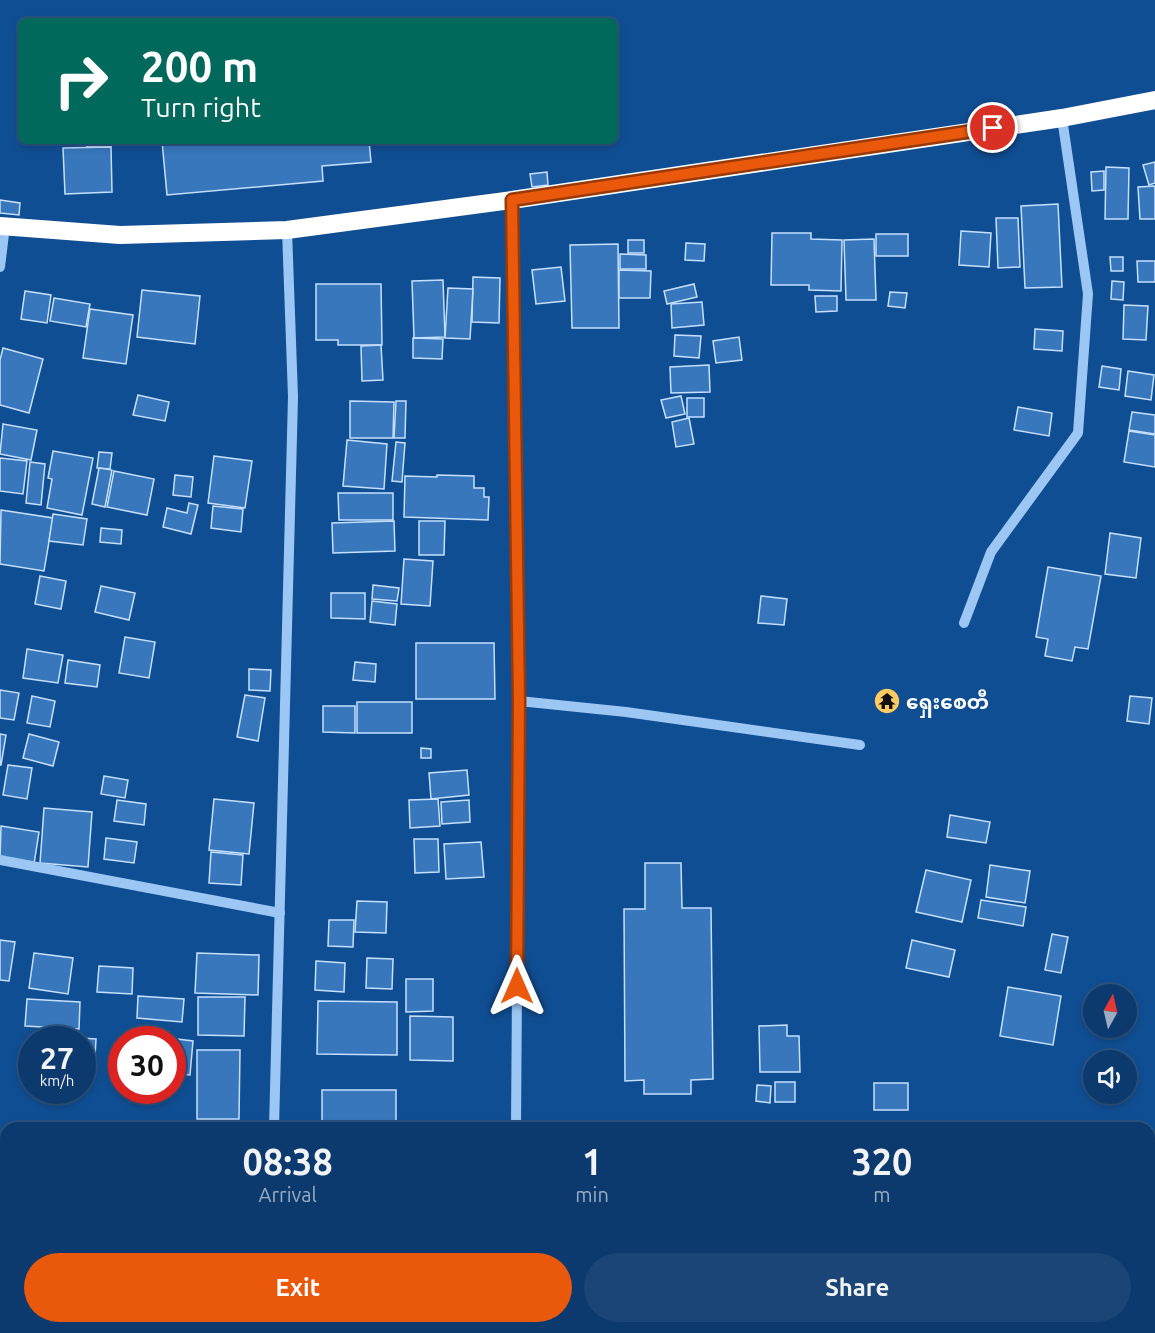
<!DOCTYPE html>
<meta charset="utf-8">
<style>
:root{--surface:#0c3a6e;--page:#1a4576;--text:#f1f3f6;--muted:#9aadc2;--line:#2c5481;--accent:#ea580c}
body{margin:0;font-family:Ubuntu,"Noto Sans Myanmar",sans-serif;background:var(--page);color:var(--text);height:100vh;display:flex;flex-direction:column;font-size:22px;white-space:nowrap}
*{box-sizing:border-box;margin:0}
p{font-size:20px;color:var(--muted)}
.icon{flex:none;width:33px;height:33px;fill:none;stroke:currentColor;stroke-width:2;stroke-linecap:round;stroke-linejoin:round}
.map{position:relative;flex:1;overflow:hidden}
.sheet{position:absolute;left:0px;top:1122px;width:1155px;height:212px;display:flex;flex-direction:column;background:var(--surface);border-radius:18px 18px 0 0;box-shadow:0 3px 9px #0003,0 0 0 2px var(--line)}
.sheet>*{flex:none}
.guide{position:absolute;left:18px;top:18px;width:600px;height:126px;border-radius:9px;box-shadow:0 3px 9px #0003,0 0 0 2px var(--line);background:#00695c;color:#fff;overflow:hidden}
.needle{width:39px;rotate:8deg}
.fabs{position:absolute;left:1083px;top:984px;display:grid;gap:12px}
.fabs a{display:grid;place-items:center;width:54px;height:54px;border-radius:50%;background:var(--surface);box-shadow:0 3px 9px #0003,0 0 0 2px var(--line);font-size:30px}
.speed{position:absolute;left:18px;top:1026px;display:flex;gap:12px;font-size:30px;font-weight:700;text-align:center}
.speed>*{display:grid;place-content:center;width:78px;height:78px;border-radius:50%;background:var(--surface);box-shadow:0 3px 9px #0003,0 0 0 2px var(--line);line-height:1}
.speed small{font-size:15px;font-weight:400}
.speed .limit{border:9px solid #d22;background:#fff;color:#111}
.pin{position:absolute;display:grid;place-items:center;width:51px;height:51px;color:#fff;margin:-26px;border:3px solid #fff;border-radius:50%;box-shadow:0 2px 6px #0007}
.me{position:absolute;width:66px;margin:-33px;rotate:0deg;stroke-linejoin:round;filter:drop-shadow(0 0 4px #0008)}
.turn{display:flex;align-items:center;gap:21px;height:126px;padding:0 24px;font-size:27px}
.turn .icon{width:78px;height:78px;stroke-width:2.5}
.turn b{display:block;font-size:42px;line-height:51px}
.eta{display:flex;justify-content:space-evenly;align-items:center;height:102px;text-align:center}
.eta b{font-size:36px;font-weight:600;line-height:42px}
.primary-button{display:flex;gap:12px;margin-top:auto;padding:12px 24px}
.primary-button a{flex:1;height:69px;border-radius:36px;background:var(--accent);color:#fff;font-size:24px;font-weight:600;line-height:69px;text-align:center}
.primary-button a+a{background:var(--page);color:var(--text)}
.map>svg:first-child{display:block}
</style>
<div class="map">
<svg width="1155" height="1333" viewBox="0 0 1155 1333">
<rect width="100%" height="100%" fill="#104e93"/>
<g fill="#3877bc" stroke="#c4e0fe" stroke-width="1.5">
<path d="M86,141H110L111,147H87Z"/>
<path d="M162,141H369L371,162L322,166L323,181L167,195Z"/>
<path d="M111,147L112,192L65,194L63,148Z"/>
<path d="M1155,162V183L1149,185L1143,165Z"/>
<path d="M1106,167L1129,168L1128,219H1105Z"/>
<path d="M1104,171V190L1092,191L1091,172Z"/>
<path d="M547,172L548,185L532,187L530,174Z"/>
<path d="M1155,186V219H1140L1138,187Z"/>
<path d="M0,200L20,203L19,215L0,213Z"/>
<path d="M1058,204L1062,287L1025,288L1021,206Z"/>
<path d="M996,218H1018L1020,267L998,268Z"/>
<path d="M961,231L991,233L989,267L959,265Z"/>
<path d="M772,233H811V239L842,240L841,291L809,290V285H771Z"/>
<rect x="876" y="234" width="32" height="22"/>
<path d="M874,239L876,300H846L844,240Z"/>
<rect x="628" y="240" width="16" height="13"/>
<path d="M686,243L705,244L704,261L685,260Z"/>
<path d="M618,244L619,328H572L570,245Z"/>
<path d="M620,254L646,255V269H620Z"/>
<path d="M1110,257H1123V271H1111Z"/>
<path d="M1137,261H1155V282H1138Z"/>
<path d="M561,267L565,301L536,304L532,270Z"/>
<path d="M619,270L651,271L650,298H619Z"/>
<path d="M473,277L500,278L499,323L472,322Z"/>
<path d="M443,280L445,337L414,338L412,281Z"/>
<path d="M1112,281L1124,282L1123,300L1111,299Z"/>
<path d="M316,284H381L382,345H338V340H316Z"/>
<path d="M694,284L697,297L667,304L664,291Z"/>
<path d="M448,288L473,289L470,339L445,338Z"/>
<path d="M142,290L200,296L195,344L137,337Z"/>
<path d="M25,291L51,295L47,323L21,319Z"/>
<path d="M890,292L907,293L905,308L888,306Z"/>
<path d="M815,296H837V311L816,312Z"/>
<path d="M54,298L90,304L86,327L50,321Z"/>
<path d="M702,302L704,325L672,328L671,304Z"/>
<path d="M1124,305L1148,306L1146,340L1123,339Z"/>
<path d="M90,309L133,315L126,364L83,358Z"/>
<path d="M1035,329L1063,331L1062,351L1034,349Z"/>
<path d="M675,335L701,336L699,358L674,356Z"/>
<path d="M739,337L742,360L716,363L713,341Z"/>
<path d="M413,338L443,339L442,359L413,358Z"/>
<path d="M381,345L383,380L362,381L361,346Z"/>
<path d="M3,348L43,359L29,413L0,405V360Z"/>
<path d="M709,365L710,392L671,393L670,367Z"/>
<path d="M1102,366L1121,369L1119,390L1099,387Z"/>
<path d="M1128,371L1154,375L1151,400L1125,396Z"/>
<path d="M138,395L169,402L165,421L133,415Z"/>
<path d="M681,396L685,414L666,418L661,400Z"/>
<rect x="687" y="398" width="17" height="19"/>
<path d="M350,401L394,402L393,438H350Z"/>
<path d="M396,401H406L405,438H394Z"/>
<path d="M1018,407L1052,413L1049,436L1014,430Z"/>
<path d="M1132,412L1155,415V434L1129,430Z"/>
<path d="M689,418L694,444L676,447L672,422Z"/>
<path d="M3,424L37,430L31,460L0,454Z"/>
<path d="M1129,431L1155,435V467L1124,462Z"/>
<path d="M347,440L387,444L384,489L343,486Z"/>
<path d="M396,442L405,443L402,482L392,481Z"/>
<path d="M53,451L93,458L82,515L47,508L52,479L48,478Z"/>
<path d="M99,452L112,453L110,469L97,468Z"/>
<path d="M214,456L252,461L245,508L208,503Z"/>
<path d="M0,458L27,461L23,494L0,491Z"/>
<path d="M30,462L45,464L41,505L26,503Z"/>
<path d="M99,468L112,470L105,507L92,504Z"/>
<path d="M114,471L154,479L147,515L107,507Z"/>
<path d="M175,475L193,477L191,497L173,495Z"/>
<path d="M437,475L474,476V488H484V497H489L488,520L404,517L405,476L437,477Z"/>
<path d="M338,493H393V520H339Z"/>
<path d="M189,503L198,505L191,534L163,527L167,508L187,513Z"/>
<path d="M213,506L243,509L241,532L211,528Z"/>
<path d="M1,510L53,518L44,571L0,564Z"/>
<path d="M53,514L87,519L83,545L49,541Z"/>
<path d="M394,521L395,551L333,553L332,523Z"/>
<path d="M419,521H445L444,555H419Z"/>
<path d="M101,528L122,530L121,544L100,542Z"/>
<path d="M1110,533L1141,538L1136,578L1105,574Z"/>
<path d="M404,559L433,561L430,606L401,604Z"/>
<path d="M1048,567L1101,576L1088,649L1075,647L1072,661L1045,656L1048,639L1036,637Z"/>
<path d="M40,576L66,581L61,609L35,604Z"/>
<path d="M373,585L399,588L397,601L372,599Z"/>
<path d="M101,586L135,593L129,620L95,612Z"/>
<path d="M331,593H365V619L331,618Z"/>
<path d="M761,596L787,599L784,625L758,623Z"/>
<path d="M372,601L397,604L395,625L370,622Z"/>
<path d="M125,637L155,642L149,678L119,673Z"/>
<path d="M416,643H494L495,699H416Z"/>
<path d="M27,649L63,655L58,683L23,678Z"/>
<path d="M68,660L100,665L97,687L65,683Z"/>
<path d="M355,662L376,664L375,682L353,680Z"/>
<path d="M249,669L271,670L270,691L249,690Z"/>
<path d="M0,690L19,693L14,720L0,718Z"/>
<path d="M245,695L265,698L258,741L237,737Z"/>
<path d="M32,696L55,701L50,727L27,723Z"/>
<path d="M1130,696L1152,698L1149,724L1127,721Z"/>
<rect x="357" y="702" width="55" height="31"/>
<path d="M323,706H355V733L323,732Z"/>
<path d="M0,734L6,735L1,765H0Z"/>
<path d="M29,734L59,742L53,766L23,758Z"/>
<path d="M421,748L431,749V758H421Z"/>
<path d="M8,765L32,768L27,799L3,795Z"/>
<path d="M467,770L469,795L431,799L429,773Z"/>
<path d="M104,776L128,780L125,798L101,794Z"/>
<path d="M214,799L254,803L249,854L209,850Z"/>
<path d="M438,799L440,826L410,828L409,800Z"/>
<path d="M117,800L146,804L144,825L114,821Z"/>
<path d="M469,800L470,822L442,824L441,802Z"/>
<path d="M44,808L92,812L88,867L40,863Z"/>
<path d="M950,815L990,822L986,843L947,837Z"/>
<path d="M1,826L39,832L34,864L0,859Z"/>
<path d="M106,838L137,842L134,863L104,859Z"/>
<path d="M414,839H438L439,872L415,873Z"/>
<path d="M481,842L484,877L446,879L444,844Z"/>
<path d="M211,852L243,855L241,885L209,883Z"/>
<path d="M645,863H681L682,908H711L713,1079L691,1080V1094H644V1080L625,1081L624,909H645Z"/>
<path d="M990,865L1030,871L1025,903L986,897Z"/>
<path d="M926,870L971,880L962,922L916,912Z"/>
<path d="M981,900L1026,907L1023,926L978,918Z"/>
<path d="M357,901L387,902L386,933L355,932Z"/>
<path d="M329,920H354L353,947L328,946Z"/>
<path d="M1052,934L1068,937L1061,973L1045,970Z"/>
<path d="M0,940L15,942L9,981L0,980Z"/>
<path d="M912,940L955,950L949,977L906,968Z"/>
<path d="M34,953L73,958L68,994L29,988Z"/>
<path d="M197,953L259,955L258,995L195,993Z"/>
<path d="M367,958L393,959L392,989L366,988Z"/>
<path d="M316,961L345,963L344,992L315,990Z"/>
<path d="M99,966L133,968L132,994L97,992Z"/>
<path d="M406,979H433V1011L406,1012Z"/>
<path d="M1008,987L1061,996L1053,1045L1000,1036Z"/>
<path d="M138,996L184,999L182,1022L137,1018Z"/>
<path d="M198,997H245L244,1036L198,1035Z"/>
<path d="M27,999L80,1002L79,1029L25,1026Z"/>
<path d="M318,1001L397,1002V1055L317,1054Z"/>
<path d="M410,1016L453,1017V1061L410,1060Z"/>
<path d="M787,1025V1036H799L800,1072H760L759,1026Z"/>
<path d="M81,1038L96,1039L95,1057L82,1056Z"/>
<path d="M169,1038L193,1041L190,1075L172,1073V1040Z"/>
<path d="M197,1050H240L239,1119H197Z"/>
<rect x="775" y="1082" width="20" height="20"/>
<rect x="874" y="1083" width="34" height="27"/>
<path d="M757,1085L771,1086L770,1103L756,1101Z"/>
<rect x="322" y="1090" width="74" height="33"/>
<rect x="0" y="1181" width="6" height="46"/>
<rect x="311" y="1328" width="41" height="5"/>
<path d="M569,1328H627L626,1333H568Z"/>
<path d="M642,1328H673L672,1333H642Z"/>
<rect x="698" y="1328" width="43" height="5"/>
<path d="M755,1328H772L773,1333H756Z"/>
<path d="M837,1328H871V1333H836Z"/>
<rect x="934" y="1328" width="28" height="5"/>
</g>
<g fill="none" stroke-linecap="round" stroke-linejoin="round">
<g stroke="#9cc7f4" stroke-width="10">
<path d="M512,200L519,701L516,1128"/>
<path d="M0,267L5,226"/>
<path d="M964,623L991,552L1078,433L1088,294L1062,118"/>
<path d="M519,701L626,712L860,745"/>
<path d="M0,860L280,913"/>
<path d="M274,1128L293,397L287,230"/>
<path d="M0,1143H6"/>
<path d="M1149,1161H1155"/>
<path d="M514,1333V1328"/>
</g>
<path stroke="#fff" stroke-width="18" d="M0,226L120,235L287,230L512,200L1062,118L1155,100"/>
</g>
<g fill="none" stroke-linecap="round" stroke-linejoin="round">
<g stroke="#983908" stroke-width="15">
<path id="route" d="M517,986L519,701L512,200L993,128"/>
</g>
<use href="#route" stroke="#ea580c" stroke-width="10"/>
</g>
<defs>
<g id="temple-disc" transform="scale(1.35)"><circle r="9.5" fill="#ffcb5f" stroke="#104e93"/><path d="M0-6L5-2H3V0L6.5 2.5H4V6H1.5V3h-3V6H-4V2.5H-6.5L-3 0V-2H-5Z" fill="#111"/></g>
</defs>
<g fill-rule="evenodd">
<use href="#temple-disc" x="887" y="701"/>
</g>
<g text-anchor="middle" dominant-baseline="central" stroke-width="6" stroke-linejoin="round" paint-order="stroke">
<g font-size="20" font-weight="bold" fill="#fff" stroke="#104e93" text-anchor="start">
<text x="906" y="701">ရှေးစေတီ</text>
</g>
</g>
</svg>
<div class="fabs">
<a><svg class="needle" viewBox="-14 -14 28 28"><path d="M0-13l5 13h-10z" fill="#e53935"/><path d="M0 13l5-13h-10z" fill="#9aadc2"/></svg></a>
<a><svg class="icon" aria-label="sound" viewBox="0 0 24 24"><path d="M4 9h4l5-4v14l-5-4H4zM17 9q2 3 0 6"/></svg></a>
</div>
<div class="speed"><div>27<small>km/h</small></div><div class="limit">30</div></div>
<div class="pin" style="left:993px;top:128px;background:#d93025"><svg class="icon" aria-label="arrive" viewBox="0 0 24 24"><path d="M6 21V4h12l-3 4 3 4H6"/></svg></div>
<svg class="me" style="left:517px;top:986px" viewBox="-20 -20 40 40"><path d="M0-17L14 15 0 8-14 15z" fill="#ea580c" stroke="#fff" stroke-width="4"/></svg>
<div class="guide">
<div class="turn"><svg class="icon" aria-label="right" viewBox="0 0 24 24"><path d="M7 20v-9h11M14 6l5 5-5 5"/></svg><div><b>200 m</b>Turn right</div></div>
</div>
<section class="sheet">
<div class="eta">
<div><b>08:38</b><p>Arrival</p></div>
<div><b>1</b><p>min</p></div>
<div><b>320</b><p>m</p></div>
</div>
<div class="primary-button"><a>Exit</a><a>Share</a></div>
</section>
</div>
